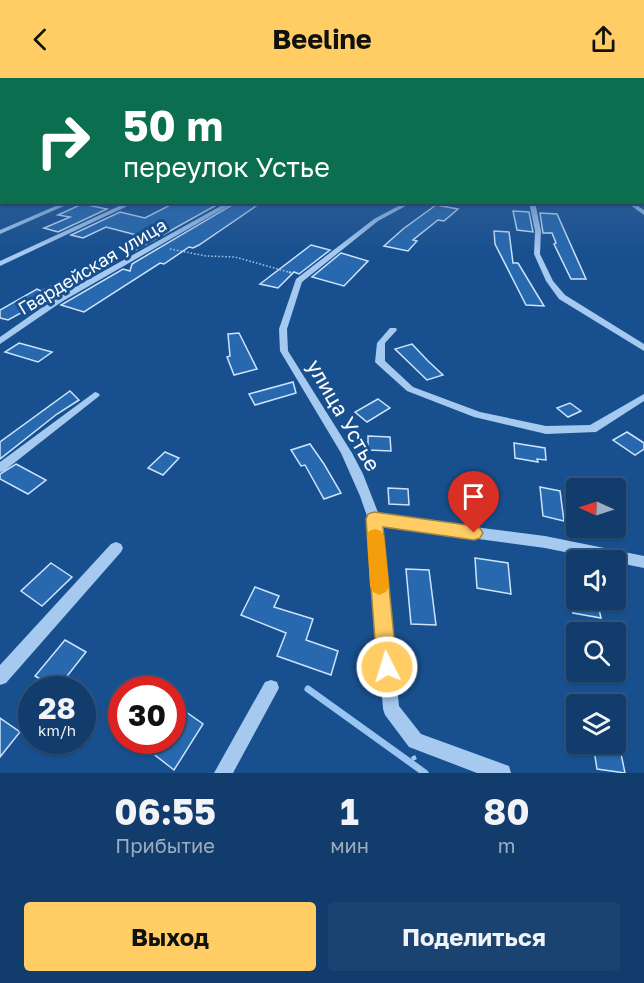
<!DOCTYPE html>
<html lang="ru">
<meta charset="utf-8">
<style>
:root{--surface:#123c6b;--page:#1b4371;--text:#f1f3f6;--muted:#9cadc1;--line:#31567e;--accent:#ffcd64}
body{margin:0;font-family:"Golos Text",sans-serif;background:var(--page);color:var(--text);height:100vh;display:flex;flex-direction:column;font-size:22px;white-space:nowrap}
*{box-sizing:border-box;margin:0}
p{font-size:20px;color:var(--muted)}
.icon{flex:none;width:33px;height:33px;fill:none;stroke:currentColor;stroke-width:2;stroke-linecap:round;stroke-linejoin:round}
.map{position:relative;height:695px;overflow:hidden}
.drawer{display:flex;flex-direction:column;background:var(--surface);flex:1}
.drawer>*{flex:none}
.banner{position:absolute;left:0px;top:0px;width:645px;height:126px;box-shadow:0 2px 4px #0004,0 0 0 2px var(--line);background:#0b6e4f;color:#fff;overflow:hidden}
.needle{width:39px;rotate:273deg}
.controls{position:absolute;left:566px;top:400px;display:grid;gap:12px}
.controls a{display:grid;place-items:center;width:60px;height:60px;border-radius:6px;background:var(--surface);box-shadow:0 2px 4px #0004,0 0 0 2px var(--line);font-size:30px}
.speed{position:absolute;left:18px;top:598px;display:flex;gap:12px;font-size:30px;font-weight:700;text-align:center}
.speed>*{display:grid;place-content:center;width:78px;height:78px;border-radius:50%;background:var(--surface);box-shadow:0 2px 4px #0004,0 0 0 2px var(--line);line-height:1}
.speed small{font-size:15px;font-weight:400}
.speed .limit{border:9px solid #d22;background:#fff;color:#111}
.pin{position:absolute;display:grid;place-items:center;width:51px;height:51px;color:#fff;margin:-62px -26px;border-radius:50% 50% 50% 0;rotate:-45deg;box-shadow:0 0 6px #0007}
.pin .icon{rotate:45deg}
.me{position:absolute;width:66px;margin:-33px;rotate:355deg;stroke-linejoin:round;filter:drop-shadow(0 0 4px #0008)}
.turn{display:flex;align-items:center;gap:21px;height:126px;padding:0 24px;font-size:27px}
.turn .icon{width:78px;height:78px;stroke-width:2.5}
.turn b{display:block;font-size:42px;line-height:51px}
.eta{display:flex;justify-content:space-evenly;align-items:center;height:102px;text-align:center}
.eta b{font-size:36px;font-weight:700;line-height:42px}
.primary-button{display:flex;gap:12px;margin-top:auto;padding:12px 24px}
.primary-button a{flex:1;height:69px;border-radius:6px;background:var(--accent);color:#111;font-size:24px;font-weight:700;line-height:69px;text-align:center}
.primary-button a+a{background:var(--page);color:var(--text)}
header{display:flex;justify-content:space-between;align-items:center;height:78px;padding:0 24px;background:var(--accent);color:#111;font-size:27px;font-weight:700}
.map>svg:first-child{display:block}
</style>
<header><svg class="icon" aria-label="back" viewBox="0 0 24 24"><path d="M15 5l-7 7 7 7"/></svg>Beeline<svg class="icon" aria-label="share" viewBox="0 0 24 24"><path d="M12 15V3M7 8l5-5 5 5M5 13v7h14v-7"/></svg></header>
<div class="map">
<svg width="644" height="695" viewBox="0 0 644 695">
<rect width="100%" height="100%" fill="#18508f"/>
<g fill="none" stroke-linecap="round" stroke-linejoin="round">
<path stroke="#98c5f2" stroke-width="7" d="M308,611L425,695"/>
</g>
<g fill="#2768ae" stroke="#cce3fb" stroke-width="1.5">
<path d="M176,124H222L134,173L124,170L144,159L106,149L83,160L71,157L120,134L145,140Z"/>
<path d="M237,124H262L199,167L193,170L189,169L164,186L160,185L84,234L61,227L123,191L130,193L132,186Z"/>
<path d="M82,126L107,131L58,154L44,150L70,139L58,137Z"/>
<path d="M436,127L458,131L444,143L438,142L413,162L417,163L408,173L384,168L403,151Z"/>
<path d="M513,133L529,134L533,154L517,152Z"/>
<path d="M540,135L557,136L586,201H571L554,166L556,165L552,155H543Z"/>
<path d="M494,153L509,154L513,185H518L544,228L526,227L495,166Z"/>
<path d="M311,167L330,172L299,196L294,194L278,210L260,206Z"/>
<path d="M341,175L368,183L344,208L312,199Z"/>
<path d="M96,186L108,188L8,242L0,240V232L37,211L41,213Z"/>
<path d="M239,255L257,291L234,297L227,279L230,278L228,256Z"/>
<path d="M19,265L52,274L38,284L5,274Z"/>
<path d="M412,266L428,283L443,297L427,302L395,271Z"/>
<path d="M293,304L296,315L255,327L249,316Z"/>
<path d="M70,313L79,322L57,336L0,381V364Z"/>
<path d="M378,321L390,330L367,344L355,334Z"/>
<path d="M570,325L581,333L568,339L557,330Z"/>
<path d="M627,354L644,365V371L635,377L613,362Z"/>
<path d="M368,358L390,359L391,373L368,372Z"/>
<path d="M514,365L545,370L546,382L537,381L538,384L515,380Z"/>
<path d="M310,366L324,386L341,415L324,421L305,387L301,388L291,372Z"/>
<path d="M165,374L179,380L163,397L148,390Z"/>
<path d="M16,386L46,402L28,416L0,401V396Z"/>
<path d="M540,409L560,413L564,443L543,438Z"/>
<path d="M388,410L408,411L409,427L389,426Z"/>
<path d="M460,412L486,414L489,433L463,431Z"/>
<path d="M475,480L508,485L511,516L477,510Z"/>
<path d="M51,485L72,499L42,528L21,513Z"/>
<path d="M406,491L429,492L436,547L411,546Z"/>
<path d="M255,509L279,518L274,529L313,541L306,562L338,573L331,597L277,578L286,555L241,537Z"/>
<path d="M570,522H597L601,540L573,535Z"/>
<path d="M65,562L86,574L57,611L35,598Z"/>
<path d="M172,624L203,646L174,692L137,663H172Z"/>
<path d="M0,640L20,654L0,679Z"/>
<path d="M593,666H619L625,695L597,691Z"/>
</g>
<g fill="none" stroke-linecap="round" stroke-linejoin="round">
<path stroke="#a5c9ef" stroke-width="1.5" stroke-dasharray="1.5 2" stroke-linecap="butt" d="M170,171L206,178L235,179L292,195"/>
<path stroke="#a5c9ef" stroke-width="2" stroke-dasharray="2 4" stroke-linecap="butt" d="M289,194L292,195"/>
<path stroke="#a5c9ef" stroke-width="4.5" stroke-dasharray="4.5 7" stroke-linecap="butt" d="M413,678L421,695"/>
<g fill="#a5c9ef" fill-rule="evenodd">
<path d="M65,124H73L0,156V152Z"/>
<path d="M128,124H136L0,188V183Z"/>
<path d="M228,124H235L63,223L0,266V259L57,219Z"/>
<path d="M406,124H413L378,143L302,204L287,251L288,273L352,375L363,396L379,437L545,458L644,478V490L545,470L381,448L399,628L421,656L509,688L511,695H477L409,669L385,637L383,631L368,441L360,418L341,375L280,273L279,251L296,201L374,141Z"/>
<path d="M529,124H535L541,153L540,176L553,203L565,217L644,266V273L559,221L546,203L534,176L535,153Z"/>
<path d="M626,124H632L644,132V137Z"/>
<path d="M390,250H396L397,252L385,265V283L413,309L480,334L546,348L590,347L644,316V323L596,354L546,356L474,339L407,313L377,286L375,284L377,265Z"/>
<path d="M95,314L98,315L100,317L98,319L4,393L0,394V384Z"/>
<path d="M116,464L121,466L123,470L121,474L6,605L0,607V587L111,466Z"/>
<path d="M271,602L277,604L279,610L233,695H214L265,604Z"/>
</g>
</g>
<linearGradient id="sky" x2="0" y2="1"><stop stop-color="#0d2c4f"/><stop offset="0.44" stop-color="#37649b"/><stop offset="1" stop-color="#37649b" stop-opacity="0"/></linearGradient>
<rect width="644" height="174" fill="url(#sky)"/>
<path fill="#ffcd64" stroke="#a68541" stroke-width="1.5" d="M374,434L474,448L480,450L483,455L480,460L474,462L383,449L397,589L394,596L387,599L380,596L377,589L366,441L368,436Z"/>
<path fill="#f59e0b" d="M375,451L381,453L384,458L389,508L386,514L379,517L373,514L370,508L367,458L369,453Z"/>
<g text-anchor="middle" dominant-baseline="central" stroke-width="6" stroke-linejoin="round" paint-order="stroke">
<g font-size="18" fill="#fff" stroke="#18508f">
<text transform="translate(92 188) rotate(-31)">Гвардейская улица</text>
</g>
<g font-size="21" fill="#fff" stroke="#18508f">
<text transform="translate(344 337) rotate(60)">улица Устье</text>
</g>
</g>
</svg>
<div class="controls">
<a><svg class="needle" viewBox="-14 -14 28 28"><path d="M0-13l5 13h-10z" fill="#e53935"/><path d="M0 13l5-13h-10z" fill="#9cadc1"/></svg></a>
<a><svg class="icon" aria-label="sound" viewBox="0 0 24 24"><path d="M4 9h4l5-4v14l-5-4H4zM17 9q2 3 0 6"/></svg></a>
<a><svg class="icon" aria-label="search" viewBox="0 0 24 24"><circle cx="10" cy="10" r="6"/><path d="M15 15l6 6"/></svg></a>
<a><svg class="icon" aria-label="layers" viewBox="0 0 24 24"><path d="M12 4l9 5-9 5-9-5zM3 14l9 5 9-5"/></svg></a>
</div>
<div class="speed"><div>28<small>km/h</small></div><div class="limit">30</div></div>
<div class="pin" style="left:474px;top:455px;background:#d93025"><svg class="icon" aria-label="arrive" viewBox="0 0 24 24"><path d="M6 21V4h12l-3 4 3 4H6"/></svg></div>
<svg class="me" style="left:387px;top:589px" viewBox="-20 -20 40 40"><circle r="17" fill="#ffcd64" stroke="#fff" stroke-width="3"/><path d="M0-11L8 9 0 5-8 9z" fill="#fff"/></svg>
<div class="banner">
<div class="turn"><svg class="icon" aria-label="right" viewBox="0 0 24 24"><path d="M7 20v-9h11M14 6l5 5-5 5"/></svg><div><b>50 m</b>переулок Устье</div></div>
</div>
</div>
<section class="drawer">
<div class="eta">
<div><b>06:55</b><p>Прибытие</p></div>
<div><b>1</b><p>мин</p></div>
<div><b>80</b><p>m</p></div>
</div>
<div class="primary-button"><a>Выход</a><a>Поделиться</a></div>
</section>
